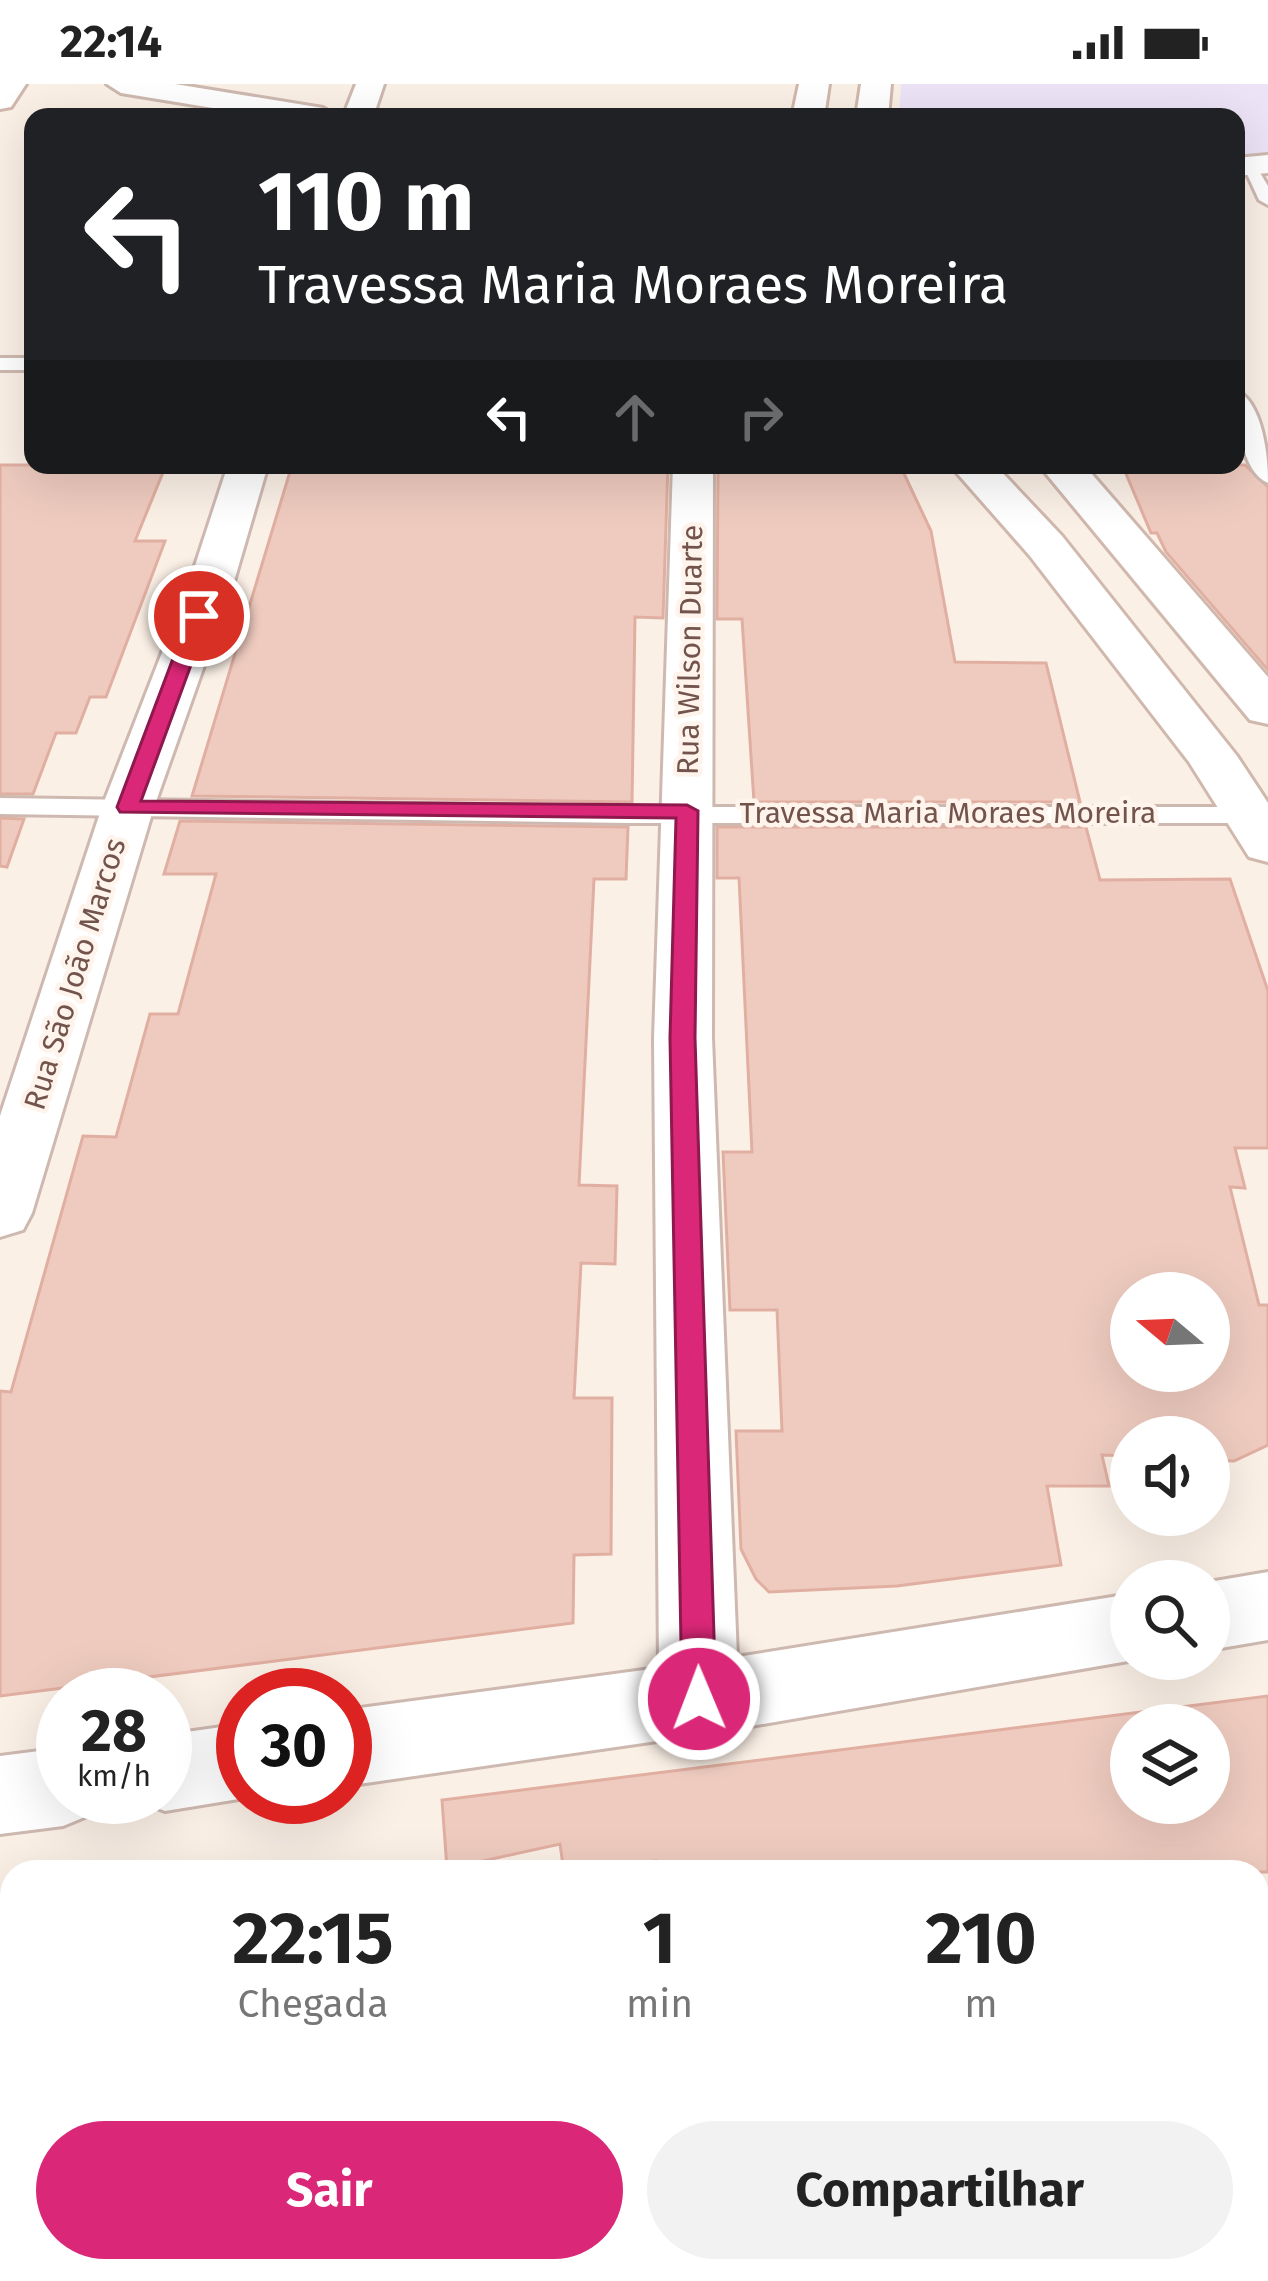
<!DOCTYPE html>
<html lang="pt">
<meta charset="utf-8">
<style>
:root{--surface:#fff;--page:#f2f2f2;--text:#222;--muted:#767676;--accent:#db2777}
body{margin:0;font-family:"Fira Sans",sans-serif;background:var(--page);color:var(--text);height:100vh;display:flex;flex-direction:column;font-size:45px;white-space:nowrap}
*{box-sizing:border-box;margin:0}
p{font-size:39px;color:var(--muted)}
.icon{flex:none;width:66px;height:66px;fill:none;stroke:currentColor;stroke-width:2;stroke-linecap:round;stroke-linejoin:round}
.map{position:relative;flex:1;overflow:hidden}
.side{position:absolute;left:0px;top:1776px;width:1269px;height:423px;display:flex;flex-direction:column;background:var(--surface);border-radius:36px 36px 0 0;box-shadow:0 12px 48px #0002}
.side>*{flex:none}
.guide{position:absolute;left:24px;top:24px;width:1221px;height:366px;border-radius:24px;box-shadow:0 12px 48px #0002;background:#202124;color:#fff;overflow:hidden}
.needle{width:78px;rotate:289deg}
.fabs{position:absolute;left:1110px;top:1188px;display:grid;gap:24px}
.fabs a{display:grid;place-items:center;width:120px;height:120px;border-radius:50%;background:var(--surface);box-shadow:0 12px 48px #0002;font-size:60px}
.speed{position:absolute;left:36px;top:1584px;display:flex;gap:24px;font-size:60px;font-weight:700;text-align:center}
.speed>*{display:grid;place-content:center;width:156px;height:156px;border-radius:50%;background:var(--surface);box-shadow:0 12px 48px #0002;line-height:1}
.speed small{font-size:30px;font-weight:400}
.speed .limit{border:18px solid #d22;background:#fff;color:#111}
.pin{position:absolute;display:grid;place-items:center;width:102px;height:102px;color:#fff;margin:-51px;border:6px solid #fff;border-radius:50%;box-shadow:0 3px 12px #0007}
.me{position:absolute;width:132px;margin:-66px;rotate:359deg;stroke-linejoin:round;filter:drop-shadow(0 0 9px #0008)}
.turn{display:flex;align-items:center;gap:42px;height:252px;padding:0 36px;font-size:54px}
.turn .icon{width:156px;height:156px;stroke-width:2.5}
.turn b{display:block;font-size:84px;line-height:102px}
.lanes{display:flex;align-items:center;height:114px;padding:0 36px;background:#0003;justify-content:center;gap:60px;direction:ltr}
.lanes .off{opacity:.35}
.eta{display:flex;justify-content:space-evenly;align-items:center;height:204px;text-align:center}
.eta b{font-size:72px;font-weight:700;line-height:84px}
.cta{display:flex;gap:24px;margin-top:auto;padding:24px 36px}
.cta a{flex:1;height:138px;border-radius:72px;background:var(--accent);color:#fff;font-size:48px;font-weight:700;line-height:138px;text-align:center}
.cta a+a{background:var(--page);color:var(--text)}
.status{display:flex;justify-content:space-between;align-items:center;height:84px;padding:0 60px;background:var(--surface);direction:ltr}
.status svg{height:33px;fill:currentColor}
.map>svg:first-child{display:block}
</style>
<div class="status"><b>22:14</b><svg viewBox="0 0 49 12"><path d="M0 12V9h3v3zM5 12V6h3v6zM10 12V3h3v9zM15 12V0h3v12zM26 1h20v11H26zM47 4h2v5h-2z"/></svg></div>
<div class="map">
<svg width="1268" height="2197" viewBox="0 0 1268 2197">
<rect width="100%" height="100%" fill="#fbf0e6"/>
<path fill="#ede3f7" d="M901,0H1268V71L1236,73V33H899Z"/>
<g fill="#efcbbf" stroke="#e1afa1" stroke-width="3" fill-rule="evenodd">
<path d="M0,381H166L135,457H165L106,613H90L76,649H56L33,710H0Z"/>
<path d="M292,381H668L663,534L635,533L632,718L192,712Z"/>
<path d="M718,381H900L931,447L955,578L1046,579L1080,718H754L742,535H717Z"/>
<path d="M1167,381H1245L1268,403V586L1166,468L1157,449H1151L1124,385Z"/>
<path d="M0,734L24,735L7,783L0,782Z"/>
<path d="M180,737L628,743L626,795H594L579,1101L617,1102L615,1180L581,1179L574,1314H612L611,1470L574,1471L573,1539L0,1612V1307L11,1308L83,1052L116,1053L150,930H178L216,790H164Z"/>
<path d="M717,743H1086L1100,796L1230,795L1268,907V1064H1235L1245,1104L1230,1103L1259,1221H1268V1361L1234,1377L1209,1376V1353H1131V1372L1102,1371L1109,1402H1047L1061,1481L897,1502L769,1508L756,1495L741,1465L736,1347H782L777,1226H730L723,1068H752L739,794H717ZM1131,1209H1209V1287H1131Z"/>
<path d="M1268,1612V1788H656V1777L564,1788L560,1760L447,1785L442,1716ZM1131,1641H1209V1719H1131Z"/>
</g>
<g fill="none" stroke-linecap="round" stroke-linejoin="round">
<g stroke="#ceb9b0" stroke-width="6">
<g id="lane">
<path d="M1242,79L1256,82L1268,102V121L1259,116Z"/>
<rect x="0" y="274" width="33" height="12"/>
<path d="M1236,306C1263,319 1268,372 1268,399C1241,388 1236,333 1236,306Z"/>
<path d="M0,714L628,723H1248L1262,731L1248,739H628L0,730Z"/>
</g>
</g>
<g stroke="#ceb9b0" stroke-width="6">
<g id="street">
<path d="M107,0H175L323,24L338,33H269L121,9Z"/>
<path d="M356,0H384L373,33H343Z"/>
<path d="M1268,71V89L1236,92V74Z"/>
<path d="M228,381H268L235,494L154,723L32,1129L23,1146L0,1153V1032L102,723L191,494Z"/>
<path d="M673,381H713L712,954L737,1573L1131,1510V1575H1140L699,1651L345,1702V1626L659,1584L654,954Z"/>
<path d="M1268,1488V1556L1209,1566V1498Z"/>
<path d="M243,1640V1713H251L165,1727L136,1716L165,1713V1651Z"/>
<path d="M63,1664V1713H100L92,1730L63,1742L0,1750V1672Z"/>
</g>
</g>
<g stroke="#d1b8ad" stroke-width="6">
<g id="secondary">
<path d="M0,0H26L11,23L0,25Z"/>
<path d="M799,0H829L824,33H792Z"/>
<path d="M861,0H891L888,33H856Z"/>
<path d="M950,381H995L1062,452L1237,672L1268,719V778L1249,773L1189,678L1030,472Z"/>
<path d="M1039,381H1084L1268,593V640L1250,636Z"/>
</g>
</g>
<use href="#lane" fill="#fff" fill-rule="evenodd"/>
<use href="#street" fill="#fff" fill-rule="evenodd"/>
<use href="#secondary" fill="#fff" fill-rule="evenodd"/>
</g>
<path fill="#db2777" stroke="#8e194d" stroke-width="3" d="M199,527L209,532L141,717L687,721L698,727L695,954L716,1615L711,1626L699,1630L687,1626L682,1615L670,954L676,734L120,728L117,723L189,532Z"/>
<g text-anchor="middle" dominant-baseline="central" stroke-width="9" stroke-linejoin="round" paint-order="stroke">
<g font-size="30" fill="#73544c" stroke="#fef4ec">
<text transform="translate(690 566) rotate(-89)">Rua Wilson Duarte</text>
<text x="948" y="729">Travessa Maria Moraes Moreira</text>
<text transform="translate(75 890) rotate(-73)">Rua São João Marcos</text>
</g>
</g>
</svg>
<div class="fabs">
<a><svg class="needle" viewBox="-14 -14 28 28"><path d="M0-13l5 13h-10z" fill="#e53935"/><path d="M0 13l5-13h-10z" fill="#767676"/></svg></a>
<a><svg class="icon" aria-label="sound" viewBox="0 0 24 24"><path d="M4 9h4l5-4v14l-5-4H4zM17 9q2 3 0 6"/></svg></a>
<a><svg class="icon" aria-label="search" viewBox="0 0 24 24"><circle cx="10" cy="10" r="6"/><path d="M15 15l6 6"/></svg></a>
<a><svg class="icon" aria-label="layers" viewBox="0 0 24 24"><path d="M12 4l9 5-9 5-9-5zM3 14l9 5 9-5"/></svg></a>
</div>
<div class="speed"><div>28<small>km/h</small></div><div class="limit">30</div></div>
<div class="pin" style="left:199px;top:532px;background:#d93025"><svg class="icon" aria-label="arrive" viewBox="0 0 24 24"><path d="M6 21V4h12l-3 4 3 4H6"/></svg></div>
<svg class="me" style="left:699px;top:1615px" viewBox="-20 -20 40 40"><circle r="17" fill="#db2777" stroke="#fff" stroke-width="3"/><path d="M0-11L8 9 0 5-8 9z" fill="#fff"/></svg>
<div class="guide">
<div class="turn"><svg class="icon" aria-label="left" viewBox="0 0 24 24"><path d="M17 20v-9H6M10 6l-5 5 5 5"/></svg><div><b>110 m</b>Travessa Maria Moraes Moreira</div></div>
<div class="lanes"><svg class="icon" aria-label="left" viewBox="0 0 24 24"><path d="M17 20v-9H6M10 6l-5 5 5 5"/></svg><svg class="icon off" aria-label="ahead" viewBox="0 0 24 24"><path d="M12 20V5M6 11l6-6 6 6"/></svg><svg class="icon off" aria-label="right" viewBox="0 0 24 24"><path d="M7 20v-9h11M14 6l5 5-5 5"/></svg></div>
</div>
<section class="side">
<div class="eta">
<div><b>22:15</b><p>Chegada</p></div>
<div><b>1</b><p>min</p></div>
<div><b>210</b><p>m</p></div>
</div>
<div class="cta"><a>Sair</a><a>Compartilhar</a></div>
</section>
</div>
